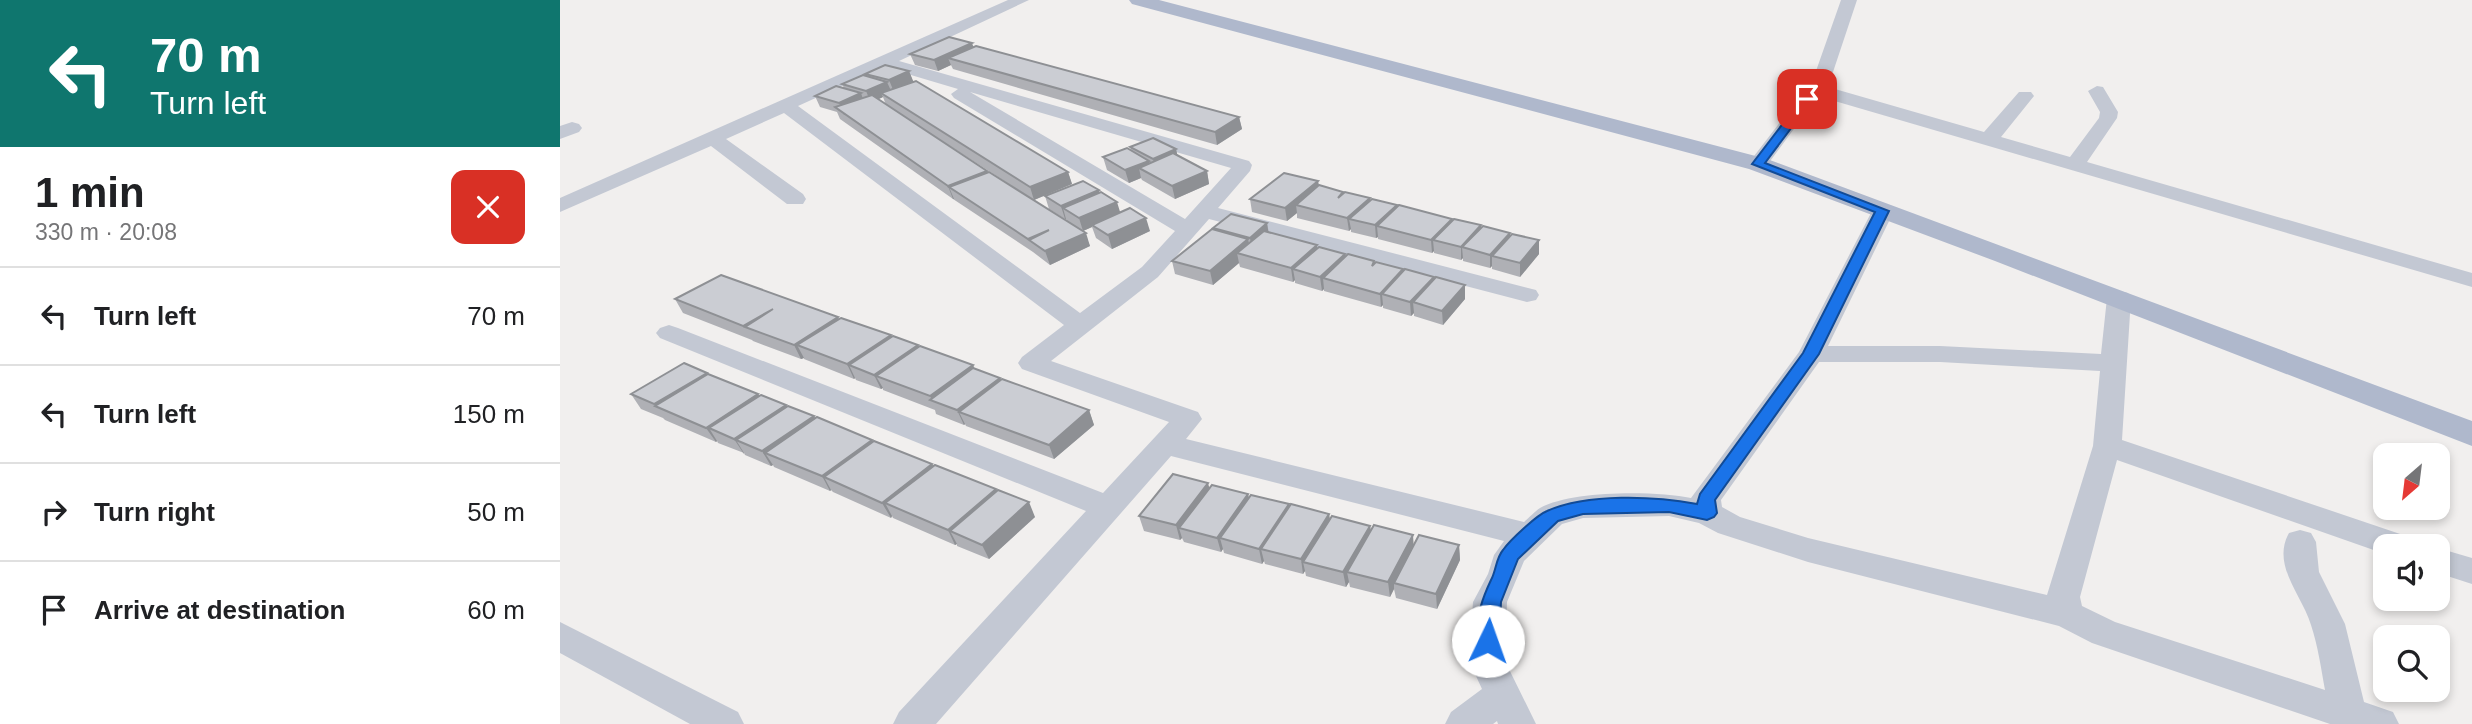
<!DOCTYPE html>
<meta charset="utf-8">
<style>
:root{--surface:#fff;--page:#f2f2f2;--text:#202124;--muted:#757577;--line:#e0e0e0}
body{margin:0;font-family:Arial,sans-serif;background:var(--page);color:var(--text);height:100vh;display:flex;flex-direction:column;font-size:26px;white-space:nowrap}
*{box-sizing:border-box;margin:0}
p{font-size:23px;color:var(--muted)}
.icon{flex:none;width:38px;height:38px;fill:none;stroke:currentColor;stroke-width:2;stroke-linecap:round;stroke-linejoin:round}
.map{position:relative;flex:1;overflow:hidden}
.drawer{display:flex;flex-direction:column;background:var(--surface);width:560px}
.drawer>*{flex:none}
.top-card{background:#0f766e;color:#fff;overflow:hidden}
.needle{width:46px;rotate:208deg}
.tools{position:absolute;left:1813px;top:443px;display:grid;gap:14px}
.tools a{display:grid;place-items:center;width:77px;height:77px;border-radius:14px;background:var(--surface);box-shadow:0 4px 10px #0003;font-size:35px}
.pin{position:absolute;display:grid;place-items:center;width:60px;height:60px;color:#fff;margin:-30px;border-radius:14px;box-shadow:0 4px 10px #0006}
.me{position:absolute;width:77px;margin:-38px;rotate:3deg;stroke-linejoin:round;filter:drop-shadow(0 0 5px #0008)}
.turn{display:flex;align-items:center;gap:24px;height:147px;padding:0 35px;font-size:32px}
.turn .icon{width:91px;height:91px;stroke-width:2.5}
.turn b{display:block;font-size:49px;line-height:60px}
.round{display:grid;place-items:center;flex:none;width:74px;height:74px;border-radius:14px;background:var(--page)}
.summary{display:flex;align-items:center;justify-content:space-between;height:119px;padding:0 35px}
h1{font-size:42px;font-weight:700;line-height:52px}
ul{padding:0;list-style:none}
li{display:flex;align-items:center;gap:21px;height:98px;padding:0 35px;border-top:2px solid var(--line)}
li div{flex:1}
li b{display:block;font-size:26px}
li em{font-style:normal}
main{display:flex;flex:1;min-height:0}
.map>svg:first-child{display:block}
</style>
<main>
<section class="drawer">
<div class="top-card">
<div class="turn"><svg class="icon" aria-label="left" viewBox="0 0 24 24"><path d="M17 20v-9H6M10 6l-5 5 5 5"/></svg><div><b>70 m</b>Turn left</div></div>
</div>
<div class="summary"><div><h1>1 min</h1><p>330 m · 20:08</p></div><a class="round" style="background:#d93025;color:#fff"><svg class="icon" aria-label="close" viewBox="0 0 24 24"><path d="M6 6l12 12M18 6L6 18"/></svg></a></div>
<ul>
<li><svg class="icon" aria-label="left" viewBox="0 0 24 24"><path d="M17 20v-9H6M10 6l-5 5 5 5"/></svg><div><b>Turn left</b></div><em>70 m</em></li>
<li><svg class="icon" aria-label="left" viewBox="0 0 24 24"><path d="M17 20v-9H6M10 6l-5 5 5 5"/></svg><div><b>Turn left</b></div><em>150 m</em></li>
<li><svg class="icon" aria-label="right" viewBox="0 0 24 24"><path d="M7 20v-9h11M14 6l5 5-5 5"/></svg><div><b>Turn right</b></div><em>50 m</em></li>
<li><svg class="icon" aria-label="arrive" viewBox="0 0 24 24"><path d="M6 21V4h12l-3 4 3 4H6"/></svg><div><b>Arrive at destination</b></div><em>60 m</em></li>
</ul>
</section>
<div class="map">
<svg width="1912" height="724" viewBox="0 0 1912 724">
<rect width="100%" height="100%" fill="#f1efee"/>
<g fill="none" stroke-linecap="round" stroke-linejoin="round">
<g fill="#c3c8d3" fill-rule="evenodd">
<path d="M448,0H469L339,61L689,161L692,165L690,171L658,208L976,290L979,295L976,300L967,302L649,219L598,277L491,361L638,412L642,419L626,439L964,522C969,518 975,511 980,508C1013,490 1096,491 1131,498L1239,352L1312,211L1315,206H1331L1334,211L1268,346H1380L1541,354L1547,298L1550,293L1559,291L1568,293L1571,298L1562,440L1849,537L1854,546H1825V554L1557,460L1520,597L1522,606L1555,622L1765,690C1761,668 1758,646 1751,625C1742,595 1711,565 1729,533L1740,530L1751,533L1756,542L1759,572L1785,624L1804,702L1833,712L1839,724H1770L1532,643L1499,626L1248,562L1158,533L1139,523L1109,516L1023,518L1002,524L964,561L947,602L945,661L976,724H938L937,721L933,724H885L891,712L922,689L909,661L913,602L928,574L934,555L944,541L611,456L376,724H333L339,712L526,511L100,338L96,333L100,328L109,325L118,328L543,493L609,422L462,369L458,363L462,357L504,325L224,113L166,139L243,194L246,199L243,204H227L151,146L0,212V198ZM324,67L398,89L391,94L394,98L615,231L582,267L520,313L238,106ZM410,92L671,168L625,219ZM1259,362H1380L1540,371L1533,446L1487,595L1248,538L1180,517L1162,507L1161,500Z"/>
<path d="M1281,0H1297L1268,87L1424,132L1459,92H1471L1474,96L1441,137L1510,157L1539,118L1540,112L1528,91L1537,86L1543,87L1558,112L1557,118L1527,162L1912,273V287L1261,97L1253,103L1205,168H1191L1188,164L1191,160L1241,95L1250,88Z"/>
<path d="M12,122L19,124L22,128L19,132L0,139V126Z"/>
<path d="M1878,548L1912,558V584L1878,573Z"/>
<path d="M0,622L178,712L184,724H130L0,653Z"/>
</g>
<path fill="#afb8cc" fill-rule="evenodd" d="M569,0H599L1207,159L1912,421V446L1435,261L1189,169L572,4Z"/>
</g>
<g fill="#afb0b5">
<path d="M414,47L679,117L682,129L657,145L393,69L391,65L378,71L355,65L350,54Z"/>
<path d="M349,71L353,82L508,172L512,184L474,200L326,105L323,97L318,99L428,172L507,221L506,219H505L489,209L485,196L539,190V193L560,212L590,231L552,249L536,238L532,227L523,231L530,246L490,265L473,252L393,199L280,119L277,112L260,107L255,96L284,88L282,84L306,76L305,74Z"/>
<path d="M570,147L616,149L617,155L647,171L649,184L615,199L582,180L581,178L569,183L547,170L543,157L571,150Z"/>
<path d="M758,181L759,186L810,201L892,219V221L921,228L950,233V236L979,254L960,277L932,269V266L930,268L903,261V258L901,260L874,253V251L872,253L818,239V237L816,238L791,232V229L789,231L737,218V213L727,221L692,212L690,199Z"/>
<path d="M707,223L709,233L757,248L785,254L786,256L844,271L874,277V280L905,299L883,325L854,316V313L851,316L823,308V305L821,307L764,291V289L762,291L735,283V280L733,282L680,267L679,263L653,285L615,274L612,261L653,230V228Z"/>
<path d="M115,299L279,319L358,345L359,347L413,365L414,369L440,378L441,380L529,410L534,425L494,459L406,426L405,424L404,425L376,414L375,410L323,390V388L321,389L296,380L295,378L294,379L244,359V358L241,359L193,341L192,340L123,313Z"/>
<path d="M147,373L148,374L198,394L199,396L226,405L227,406L254,416L255,419L312,440L313,441L372,464L373,466L436,489L437,491L475,517L429,559L397,546V544L395,545L333,518L332,516L331,518L273,492L271,490L270,491L214,467L213,465L211,466L185,455L184,453L158,443L157,441L156,442L105,420L103,418L81,409L71,394Z"/>
<path d="M650,488L688,494L689,498L729,504V507L769,514L770,519L810,526L811,530L854,544L899,545L900,560L877,609L836,598L834,589L830,597L790,587L789,582L786,587L746,576L745,571L743,574L705,564L704,561L702,564L664,553L663,549L661,552L624,542L622,538L620,540L584,531L579,516Z"/>
</g>
<g fill="#8e9094">
<path d="M412,43L416,54L388,58L391,65L378,71L374,60Z"/>
<path d="M349,71L354,83L334,92L329,80Z"/>
<path d="M327,82L332,93H321L323,97L311,103L306,91Z"/>
<path d="M301,93L305,105L284,115L279,103Z"/>
<path d="M679,117L682,129L657,145L655,132Z"/>
<path d="M616,149L619,162L596,172L593,159Z"/>
<path d="M589,161L592,173L579,168L581,178L569,183L565,170Z"/>
<path d="M427,171L432,184L389,187L394,199H393L388,186Z"/>
<path d="M647,171L649,184L615,199L612,186Z"/>
<path d="M508,172L512,184L474,200L470,187Z"/>
<path d="M758,181L760,194L736,205L737,213L727,221L725,208Z"/>
<path d="M539,190L542,203L503,208L506,219H505L501,206Z"/>
<path d="M810,198L811,211L789,219L791,229L789,231L787,218Z"/>
<path d="M557,202L561,215L532,225V227L523,231L519,218Z"/>
<path d="M837,205L838,218L817,226L818,237L816,238L815,225Z"/>
<path d="M586,218L590,231L552,249L548,235Z"/>
<path d="M892,219V232L873,240L874,251L872,253L871,240Z"/>
<path d="M707,223L709,236L692,251L690,238Z"/>
<path d="M921,225V238L902,247L903,258L901,260V247Z"/>
<path d="M526,233L530,246L490,265L485,251Z"/>
<path d="M950,233V246L932,256V266L930,268V255Z"/>
<path d="M688,239L691,253H677L679,263L653,285L650,271Z"/>
<path d="M979,240V254L960,277V263Z"/>
<path d="M757,245L759,259L733,269L735,280L733,282L731,268Z"/>
<path d="M785,254L787,267L763,278L764,289L762,291L760,277Z"/>
<path d="M843,269L844,283L822,294L823,305L821,307L820,294Z"/>
<path d="M874,277V291L853,302L854,313L851,316L850,302Z"/>
<path d="M905,285V299L883,325L882,311Z"/>
<path d="M278,317L285,331L237,345L244,358L241,359L234,345Z"/>
<path d="M331,335L338,349L289,365L295,378L294,379L287,364Z"/>
<path d="M358,345L364,359L316,376L323,388L321,389L314,375Z"/>
<path d="M413,365L419,379L372,400L370,396Z"/>
<path d="M147,373L156,387L96,407L94,404Z"/>
<path d="M440,378L445,392L399,412L405,424L404,425L397,410Z"/>
<path d="M198,394L207,409L149,428L157,441L156,442L146,428Z"/>
<path d="M226,405L235,419L176,440L184,453V454L174,439Z"/>
<path d="M529,410L534,425L494,459L489,445Z"/>
<path d="M254,416L262,431L205,453L213,465L211,466L202,451Z"/>
<path d="M312,440L320,454L264,477L271,490L270,491L262,476Z"/>
<path d="M372,464L380,479L325,503L332,516L331,518L322,503Z"/>
<path d="M648,483L652,498L619,528L622,538L620,540L616,525Z"/>
<path d="M436,489L442,504L390,531L397,544L395,545L388,530Z"/>
<path d="M688,494L691,509L660,538L663,549L661,552L657,538Z"/>
<path d="M469,502L475,517L429,559L422,545Z"/>
<path d="M729,504L731,519L701,549L704,561L702,564L699,549Z"/>
<path d="M769,514L771,529L743,562L745,571L743,574L741,559Z"/>
<path d="M810,526L812,541L787,572L789,582L786,587L783,572Z"/>
<path d="M853,535L854,550L834,583V589L830,597L828,582Z"/>
<path d="M899,545L900,560L877,609L876,594Z"/>
</g>
<g fill="#cbcdd3" stroke="#8e9094" stroke-width="2">
<path d="M389,37L412,43L374,60L350,54Z"/>
<path d="M416,46L679,117L655,132L388,58Z"/>
<path d="M325,65L349,71L329,80L305,74Z"/>
<path d="M303,75L327,82L306,91L282,84Z"/>
<path d="M356,81L508,172L470,187L321,93Z"/>
<path d="M276,86L301,93L279,103L255,96Z"/>
<path d="M312,95L427,171L388,186L275,107Z"/>
<path d="M593,138L616,149L593,159L570,147Z"/>
<path d="M567,148L589,161L565,170L543,157Z"/>
<path d="M613,153L647,171L612,186L579,168Z"/>
<path d="M429,172L526,233L485,251L469,240L489,230L468,239L389,187Z"/>
<path d="M724,173L758,181L725,208L690,199Z"/>
<path d="M523,181L539,190L501,206L485,196Z"/>
<path d="M759,185L783,192L778,198L785,192L810,198L787,218L736,205Z"/>
<path d="M541,192L557,202L519,218L503,208Z"/>
<path d="M812,199L837,205L815,225L789,219Z"/>
<path d="M839,205L892,219L871,240L817,226Z"/>
<path d="M570,208L586,218L548,235L532,225Z"/>
<path d="M671,214L707,223L690,238L653,228Z"/>
<path d="M894,219L921,225L901,247L873,240Z"/>
<path d="M923,226L950,233L930,255L902,247Z"/>
<path d="M652,229L688,239L650,271L612,261Z"/>
<path d="M704,231L757,245L731,268L677,253Z"/>
<path d="M952,234L979,240L960,263L932,256Z"/>
<path d="M759,247L785,254L760,277L733,269Z"/>
<path d="M788,254L814,261L812,266L816,262L843,269L820,294L763,278Z"/>
<path d="M845,269L874,277L850,302L822,294Z"/>
<path d="M161,275L278,317L234,345L185,327L213,309L183,326L115,299Z"/>
<path d="M876,277L905,285L882,311L853,302Z"/>
<path d="M281,318L331,335L287,364L237,345Z"/>
<path d="M333,336L358,345L314,375L289,365Z"/>
<path d="M360,346L413,365L370,396L316,376Z"/>
<path d="M124,363L147,373L94,404L71,394Z"/>
<path d="M413,368L440,378L397,410L370,400Z"/>
<path d="M148,374L198,394L146,428L95,406Z"/>
<path d="M442,379L529,410L489,445L399,412Z"/>
<path d="M201,395L226,405L174,439L149,428Z"/>
<path d="M228,406L254,416L202,451L176,440Z"/>
<path d="M257,417L312,440L262,476L205,453Z"/>
<path d="M314,441L372,464L322,503L264,477Z"/>
<path d="M375,465L436,489L388,530L325,503Z"/>
<path d="M613,474L648,483L616,525L579,516Z"/>
<path d="M652,485L688,494L657,538L619,528Z"/>
<path d="M438,490L469,502L422,545L390,531Z"/>
<path d="M691,495L729,504L699,549L660,538Z"/>
<path d="M731,504L769,514L741,559L701,549Z"/>
<path d="M772,516L810,526L783,572L743,562Z"/>
<path d="M814,525L853,535L828,582L787,572Z"/>
<path d="M859,535L899,545L876,594L834,583Z"/>
</g>
<path fill="#1a73e8" stroke="#114b97" stroke-width="2" d="M1244,96L1253,99L1205,163L1329,211L1259,354L1155,500L1157,513L1154,517L1147,520L1109,512L1023,514L998,521L958,559L941,602L939,641L936,647L928,650L921,647C911,627 922,599 931,580C936,571 936,558 943,550C950,540 977,515 987,511C1028,493 1094,496 1137,504L1140,494L1243,353L1315,212L1192,164Z"/>
</svg>
<div class="tools">
<a><svg class="needle" viewBox="-14 -14 28 28"><path d="M0-13l5 13h-10z" fill="#e53935"/><path d="M0 13l5-13h-10z" fill="#757577"/></svg></a>
<a><svg class="icon" aria-label="sound" viewBox="0 0 24 24"><path d="M4 9h4l5-4v14l-5-4H4zM17 9q2 3 0 6"/></svg></a>
<a><svg class="icon" aria-label="search" viewBox="0 0 24 24"><circle cx="10" cy="10" r="6"/><path d="M15 15l6 6"/></svg></a>
</div>
<div class="pin" style="left:1247px;top:99px;background:#d93025"><svg class="icon" aria-label="arrive" viewBox="0 0 24 24"><path d="M6 21V4h12l-3 4 3 4H6"/></svg></div>
<svg class="me" style="left:928px;top:641px" viewBox="-20 -20 40 40"><circle r="19" fill="#fff"/><path d="M0-13L10 11 0 6-10 11z" fill="#1a73e8"/></svg>
</div>
</main>
